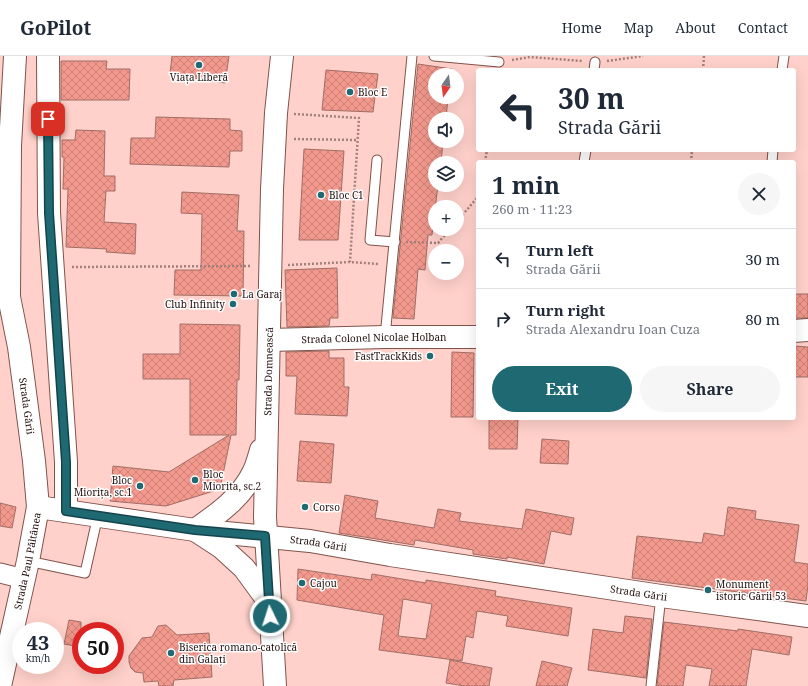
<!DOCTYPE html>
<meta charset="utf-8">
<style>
:root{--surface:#fff;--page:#f6f6f7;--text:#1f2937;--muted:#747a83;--line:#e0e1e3;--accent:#1f6973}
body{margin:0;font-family:"Noto Serif",serif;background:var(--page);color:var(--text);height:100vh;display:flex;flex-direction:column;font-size:15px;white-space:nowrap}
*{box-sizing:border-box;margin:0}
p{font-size:13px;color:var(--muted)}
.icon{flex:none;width:22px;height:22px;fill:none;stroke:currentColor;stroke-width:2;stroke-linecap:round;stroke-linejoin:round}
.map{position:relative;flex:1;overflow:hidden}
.details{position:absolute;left:476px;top:104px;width:320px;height:260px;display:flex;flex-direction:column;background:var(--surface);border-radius:4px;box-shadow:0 4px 16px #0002}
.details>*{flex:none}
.guide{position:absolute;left:476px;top:12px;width:320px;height:84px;border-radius:4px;box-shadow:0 4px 16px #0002;background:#fff;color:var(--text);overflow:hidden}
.needle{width:26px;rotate:194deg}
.tools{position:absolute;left:428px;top:12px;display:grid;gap:8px}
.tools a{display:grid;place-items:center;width:36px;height:36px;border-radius:50%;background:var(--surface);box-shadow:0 4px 16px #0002;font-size:20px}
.speed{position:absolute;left:12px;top:566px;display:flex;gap:8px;font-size:20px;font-weight:700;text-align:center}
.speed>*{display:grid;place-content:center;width:52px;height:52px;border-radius:50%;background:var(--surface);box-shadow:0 4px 16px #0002;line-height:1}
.speed small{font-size:10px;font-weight:400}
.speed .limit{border:6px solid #d22;background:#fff;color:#111}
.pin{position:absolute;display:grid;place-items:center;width:34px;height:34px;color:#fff;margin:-17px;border-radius:8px;box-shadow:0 2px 6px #0006}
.me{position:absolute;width:44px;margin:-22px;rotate:356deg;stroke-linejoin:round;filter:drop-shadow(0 0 3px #0008)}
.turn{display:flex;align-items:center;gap:14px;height:84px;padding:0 16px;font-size:18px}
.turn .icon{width:52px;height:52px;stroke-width:2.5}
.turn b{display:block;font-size:28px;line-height:34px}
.round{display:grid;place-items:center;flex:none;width:42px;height:42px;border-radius:21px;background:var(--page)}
.summary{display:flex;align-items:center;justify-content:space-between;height:68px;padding:0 16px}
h1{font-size:24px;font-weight:700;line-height:30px}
.button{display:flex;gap:8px;margin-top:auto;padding:8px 16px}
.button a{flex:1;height:46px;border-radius:24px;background:var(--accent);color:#fff;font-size:16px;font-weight:700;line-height:46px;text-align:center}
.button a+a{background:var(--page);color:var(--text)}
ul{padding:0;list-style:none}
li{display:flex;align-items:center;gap:12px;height:60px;padding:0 16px;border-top:1px solid var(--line)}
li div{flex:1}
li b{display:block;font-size:15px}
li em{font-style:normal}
header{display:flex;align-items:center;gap:24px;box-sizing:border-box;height:56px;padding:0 20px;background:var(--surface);border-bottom:1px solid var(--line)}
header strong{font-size:19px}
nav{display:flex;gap:22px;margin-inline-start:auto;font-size:14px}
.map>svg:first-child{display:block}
</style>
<header>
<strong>GoPilot</strong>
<nav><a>Home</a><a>Map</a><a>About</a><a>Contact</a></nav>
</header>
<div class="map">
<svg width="808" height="630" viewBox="0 0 808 630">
<defs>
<pattern id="building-cross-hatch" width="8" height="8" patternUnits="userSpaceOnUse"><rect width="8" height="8" fill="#f2988c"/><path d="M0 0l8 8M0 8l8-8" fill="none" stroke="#cf8278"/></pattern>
</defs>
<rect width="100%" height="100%" fill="#ffd1ca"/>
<g fill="url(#building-cross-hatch)" stroke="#a06e66" fill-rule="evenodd">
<path d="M172,0H229L225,27L170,18Z"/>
<path d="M61,5H107L106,13H130L129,44H61Z"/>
<path d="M418,8L452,13L451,19H435V41H448L446,63H435V85H443L441,107H435V129H438L432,179H428L425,214L418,213L414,263L393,262Z"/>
<path d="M326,14L378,18L373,56L322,54Z"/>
<path d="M156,61L230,63V74L242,75V95H230L229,111L130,108L131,82H155Z"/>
<path d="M76,74L105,75L104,120H115V135H106L104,166L136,168L135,198L106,196L107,193L66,191L68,133H63L64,101H62V84H75Z"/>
<path d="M304,93L344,95L338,184H299Z"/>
<path d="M182,136L239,139L237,175H244L243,240L174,239L175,214H201L202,158L181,157Z"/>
<path d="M337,212L338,262H330L329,270L287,271L285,214Z"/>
<rect x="794" y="238" width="14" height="24"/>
<path d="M180,268L240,269L239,324H237L236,379H231L220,433L166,450L110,445L113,410L169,416L229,379H190V323H143V298H180Z"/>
<path d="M794,290L808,291V321H794Z"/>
<path d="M329,295V302H344V331H349L347,360L295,358L297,320H286V296Z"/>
<path d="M452,296L474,297L473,361H451Z"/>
<path d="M489,362H518L517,393H489Z"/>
<path d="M542,383L569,385L568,408L540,407Z"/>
<path d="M300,385L334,388L331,427L297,425Z"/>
<path d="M345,439L378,445L375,462L434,472L438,453L461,457L459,465L522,473L526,453L574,462L571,479L551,475L544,508L507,501V503L473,498V494L415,484L414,489L339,477Z"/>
<path d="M0,447L16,451L12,472L0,470Z"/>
<path d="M728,451L756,455L755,463L799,469L794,506L808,508V529L806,545L632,522L637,480L702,487L704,477L724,480Z"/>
<path d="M298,513L371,524L372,518L426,527V524L496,535L495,540L572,552L568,580L506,570L508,560L477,555L473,582L466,580L462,605L379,594L384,559L297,544ZM403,543L432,548L426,583L398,580Z"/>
<path d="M625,560L652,563L646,622L588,614L593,573L623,577Z"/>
<path d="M69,564L81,566V591L64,588Z"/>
<path d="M664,566L738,575V573L792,581L789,599L752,593L746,630H709L712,613L686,609L683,630H657Z"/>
<path d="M166,569L177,579L209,577L212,621L174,624L173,630H159L158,625L144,626L143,617L135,616L131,612L129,606V600L142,582L152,581L158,570Z"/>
<path d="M450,604L492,612L489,630H465L446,627Z"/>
<path d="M542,605L572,612L567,630H536Z"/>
</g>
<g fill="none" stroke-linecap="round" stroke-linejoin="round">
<g stroke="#82524b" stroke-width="11">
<g id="lane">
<path d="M434,0L499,6"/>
<path d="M594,14L595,6"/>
<path d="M782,14L784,0"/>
<path d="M377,104L370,184L395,186"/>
<path d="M584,106L586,94"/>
<path d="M772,106L773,94"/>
<path d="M385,281L412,0"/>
<path d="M28,505L85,517L98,459"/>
<path d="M651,630L661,540"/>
</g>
</g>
<g stroke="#82524b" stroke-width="21">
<path id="street" d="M0,517L24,523"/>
</g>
<g stroke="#82524b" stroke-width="24">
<g id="secondary">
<path d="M48,0L49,157L66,406V455"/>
<path d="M794,275L808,274"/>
<path id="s1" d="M269,284L385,281H478"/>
<path id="s2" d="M38,451L195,474L310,485L390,499L661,540L808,560"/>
<path d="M195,474C218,458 242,441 254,415C257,409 259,401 261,394"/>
<path d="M198,476L221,491L244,512L269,546"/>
<path id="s3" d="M0,630L28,505L38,451L34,405L19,291L9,241L10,90L15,0"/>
<path id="s4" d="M275,630L265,461L272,133L276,57L282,0"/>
</g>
</g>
<g stroke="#a2807b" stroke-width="2.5" stroke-dasharray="2 2" stroke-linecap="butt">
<path d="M512,4L530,1L582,5"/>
<path d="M607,5L643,0"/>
<path d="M703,14L704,0"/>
<path d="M294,58L359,62L350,206"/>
<path d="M294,83L357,84"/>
<path d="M485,106L487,94"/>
<path d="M691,106L692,94"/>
<path d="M457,165L478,141"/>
<path d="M406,186L438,187L450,173"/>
<path d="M288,209L350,206L379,208"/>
<path d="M72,211L251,210"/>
</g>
<use href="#lane" stroke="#fff" stroke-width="9"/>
<use href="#street" stroke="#fff" stroke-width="19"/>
<use href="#secondary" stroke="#fff" stroke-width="22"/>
</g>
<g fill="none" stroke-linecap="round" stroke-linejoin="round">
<g stroke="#14444b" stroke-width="10">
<path id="route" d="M48,63L49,157L66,406V455L195,474L265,480L270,560"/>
</g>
<use href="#route" stroke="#1f6973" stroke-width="7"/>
</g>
<g fill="#1f6973" stroke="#fefefe" stroke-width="1.5">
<circle cx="199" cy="9" r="4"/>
<circle cx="350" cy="36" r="4"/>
<circle cx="321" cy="139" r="4"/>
<circle cx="234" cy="238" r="4"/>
<circle cx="233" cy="248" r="4"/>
<circle cx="430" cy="300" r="4"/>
<circle cx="195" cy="424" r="4"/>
<circle cx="140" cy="430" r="4"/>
<circle cx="305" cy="451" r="4"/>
<circle cx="302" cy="527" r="4"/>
<circle cx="708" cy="534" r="4"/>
<circle cx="171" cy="597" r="4"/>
</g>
<g text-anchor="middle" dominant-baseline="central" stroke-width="3" stroke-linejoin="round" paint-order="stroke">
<g font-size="10" fill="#23100e" stroke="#fefefe" text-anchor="start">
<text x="199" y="21" text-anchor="middle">Viața Liberă</text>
<text x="358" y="36">Bloc E</text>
<text x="329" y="139">Bloc C1</text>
<text x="242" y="238">La Garaj</text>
<text x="225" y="248" text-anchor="end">Club Infinity</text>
<text x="422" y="300" text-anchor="end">FastTrackKids</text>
<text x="203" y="418">Bloc<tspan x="203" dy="12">Miorita, sc.2</tspan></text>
<text x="132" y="424" text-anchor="end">Bloc<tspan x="132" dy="12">Miorița, sc.1</tspan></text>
<text x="313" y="451">Corso</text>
<text x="310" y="527">Cajou</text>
<text x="716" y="528">Monument<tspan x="716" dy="12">istoric Gării 53</tspan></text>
<text x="179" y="591">Biserica romano-catolică<tspan x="179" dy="12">din Galați</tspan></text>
</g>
<g font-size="10" fill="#23100e" stroke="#fefefe">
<text stroke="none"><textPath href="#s1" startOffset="105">Strada Colonel Nicolae Holban</textPath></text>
<text stroke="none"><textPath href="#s4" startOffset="315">Strada Domnească</textPath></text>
<text transform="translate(27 350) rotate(82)">Strada Gării</text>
<text stroke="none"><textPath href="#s2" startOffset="283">Strada Gării</textPath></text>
<text stroke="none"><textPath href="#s3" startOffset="128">Strada Paul Păltânea</textPath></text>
<text stroke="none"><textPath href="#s2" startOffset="607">Strada Gării</textPath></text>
</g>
</g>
</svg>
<div class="tools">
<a><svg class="needle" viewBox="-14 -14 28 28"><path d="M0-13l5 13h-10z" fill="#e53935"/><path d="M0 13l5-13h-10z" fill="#747a83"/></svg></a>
<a><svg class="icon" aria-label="sound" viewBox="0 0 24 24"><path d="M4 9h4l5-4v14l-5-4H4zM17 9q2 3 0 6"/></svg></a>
<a><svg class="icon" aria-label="layers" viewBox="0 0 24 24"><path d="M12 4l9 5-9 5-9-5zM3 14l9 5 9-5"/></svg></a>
<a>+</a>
<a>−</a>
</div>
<div class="speed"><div>43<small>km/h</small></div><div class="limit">50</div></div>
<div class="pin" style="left:48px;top:63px;background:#d93025"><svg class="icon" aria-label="arrive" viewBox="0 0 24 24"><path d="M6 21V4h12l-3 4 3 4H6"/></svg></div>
<svg class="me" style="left:270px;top:560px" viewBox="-20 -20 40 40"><circle r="17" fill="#1f6973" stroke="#fff" stroke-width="3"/><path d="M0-11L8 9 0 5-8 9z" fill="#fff"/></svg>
<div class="guide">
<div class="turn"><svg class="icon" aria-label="left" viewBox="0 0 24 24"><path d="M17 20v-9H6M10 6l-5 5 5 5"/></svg><div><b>30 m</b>Strada Gării</div></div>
</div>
<section class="details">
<div class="summary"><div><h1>1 min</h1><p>260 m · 11:23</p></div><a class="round"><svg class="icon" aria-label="close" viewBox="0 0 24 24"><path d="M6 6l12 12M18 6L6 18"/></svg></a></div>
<ul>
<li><svg class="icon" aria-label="left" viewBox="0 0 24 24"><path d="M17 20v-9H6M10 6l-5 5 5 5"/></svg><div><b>Turn left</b><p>Strada Gării</p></div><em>30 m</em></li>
<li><svg class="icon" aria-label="right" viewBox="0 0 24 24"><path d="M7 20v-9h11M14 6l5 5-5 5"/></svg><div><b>Turn right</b><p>Strada Alexandru Ioan Cuza</p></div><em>80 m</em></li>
</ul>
<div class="button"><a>Exit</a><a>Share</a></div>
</section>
</div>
